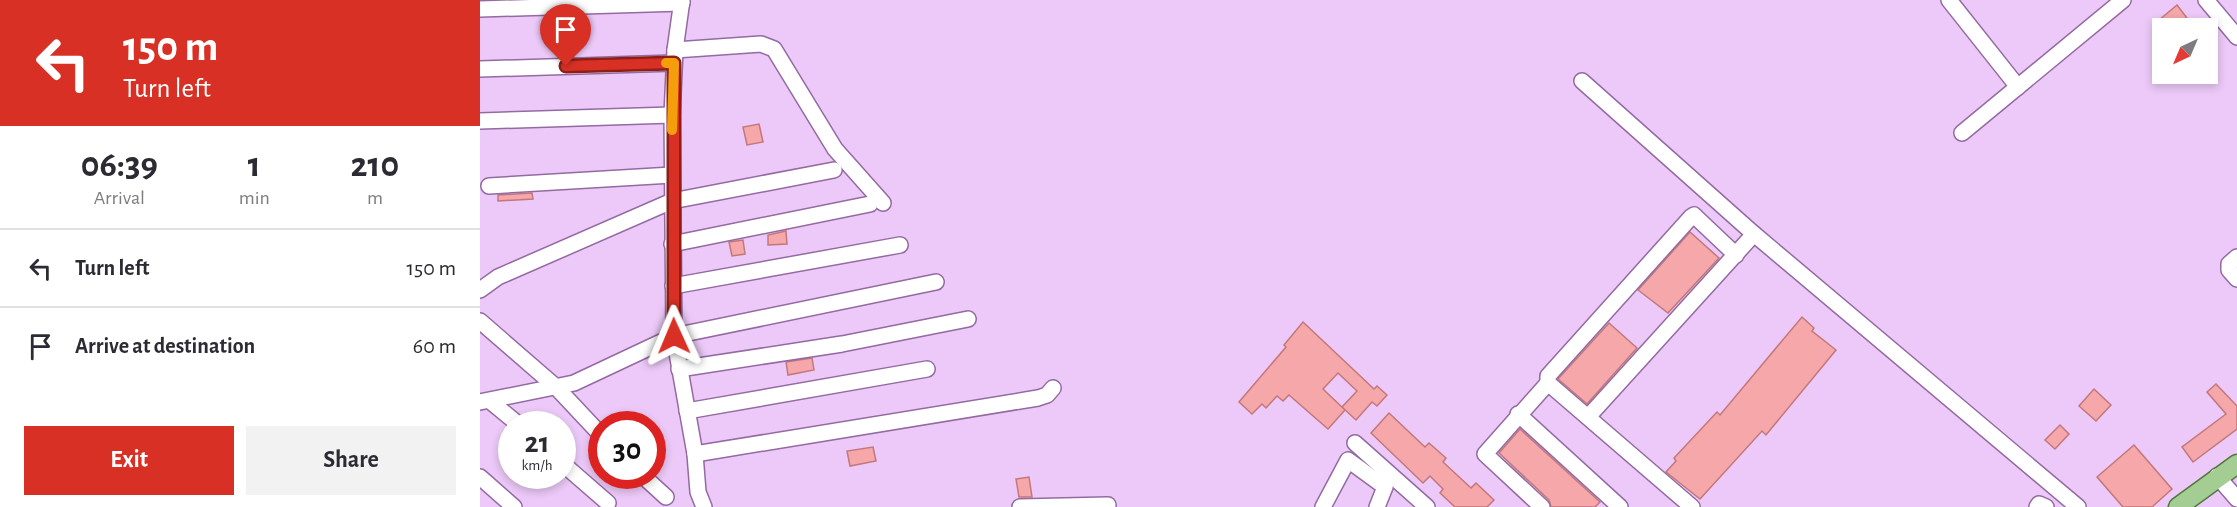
<!DOCTYPE html>
<style>
:root{--surface:#fff;--page:#f2f2f3;--text:#2b2b33;--muted:#7c7c81;--line:#e1e1e2;--accent:#d93025}
body{margin:0;font-family:"Alegreya Sans",sans-serif;background:var(--page);color:var(--text);height:100vh;display:flex;flex-direction:column;font-size:22px;white-space:nowrap}
*{box-sizing:border-box;margin:0}
p{font-size:20px;color:var(--muted)}
.icon{flex:none;width:33px;height:33px;fill:none;stroke:currentColor;stroke-width:2;stroke-linecap:round;stroke-linejoin:round}
.map{position:relative;flex:1;overflow:hidden}
.details{display:flex;flex-direction:column;background:var(--surface);width:480px}
.details>*{flex:none}
.banner{background:#d93025;color:#fff;overflow:hidden}
.needle{width:39px;rotate:224deg}
.controls{position:absolute;left:1672px;top:18px;display:grid;gap:12px}
.controls a{display:grid;place-items:center;width:66px;height:66px;border-radius:0px;background:var(--surface);box-shadow:0 3px 9px #0003;font-size:30px}
.speed{position:absolute;left:18px;top:411px;display:flex;gap:12px;font-size:30px;font-weight:700;text-align:center}
.speed>*{display:grid;place-content:center;width:78px;height:78px;border-radius:50%;background:var(--surface);box-shadow:0 3px 9px #0003;line-height:1}
.speed small{font-size:15px;font-weight:400}
.speed .limit{border:9px solid #d22;background:#fff;color:#111}
.pin{position:absolute;display:grid;place-items:center;width:51px;height:51px;color:#fff;margin:-62px -26px;border-radius:50% 50% 50% 0;rotate:-45deg;box-shadow:0 0 6px #0007}
.pin .icon{rotate:45deg}
.me{position:absolute;width:66px;margin:-33px;rotate:359deg;stroke-linejoin:round;filter:drop-shadow(0 0 4px #0008)}
.turn{display:flex;align-items:center;gap:21px;height:126px;padding:0 24px;font-size:27px}
.turn .icon{width:78px;height:78px;stroke-width:2.5}
.turn b{display:block;font-size:42px;line-height:51px}
.eta{display:flex;justify-content:space-evenly;align-items:center;height:102px;text-align:center}
.eta b{font-size:36px;font-weight:700;line-height:42px}
.cta{display:flex;gap:12px;margin-top:auto;padding:12px 24px}
.cta a{flex:1;height:69px;border-radius:0px;background:var(--accent);color:#fff;font-size:24px;font-weight:700;line-height:69px;text-align:center}
.cta a+a{background:var(--page);color:var(--text)}
ul{padding:0;list-style:none}
li{display:flex;align-items:center;gap:18px;height:78px;padding:0 24px;border-top:2px solid var(--line)}
li div{flex:1}
li b{display:block;font-size:22px}
li em{font-style:normal}
main{display:flex;flex:1;min-height:0}
.map>svg:first-child{display:block}
</style>
<main>
<section class="details">
<div class="banner">
<div class="turn"><svg class="icon" aria-label="left" viewBox="0 0 24 24"><path d="M17 20v-9H6M10 6l-5 5 5 5"/></svg><div><b>150 m</b>Turn left</div></div>
</div>
<div class="eta">
<div><b>06:39</b><p>Arrival</p></div>
<div><b>1</b><p>min</p></div>
<div><b>210</b><p>m</p></div>
</div>
<ul>
<li><svg class="icon" aria-label="left" viewBox="0 0 24 24"><path d="M17 20v-9H6M10 6l-5 5 5 5"/></svg><div><b>Turn left</b></div><em>150 m</em></li>
<li><svg class="icon" aria-label="arrive" viewBox="0 0 24 24"><path d="M6 21V4h12l-3 4 3 4H6"/></svg><div><b>Arrive at destination</b></div><em>60 m</em></li>
</ul>
<div class="cta"><a>Exit</a><a>Share</a></div>
</section>
<div class="map">
<svg width="1757" height="507" viewBox="0 0 1757 507">
<rect width="100%" height="100%" fill="#ecc9f8"/>
<g fill="#f5a7aa" stroke="#c2787b" stroke-width="1.5">
<path d="M1697,5L1710,22L1701,28H1686L1679,20Z"/>
<path d="M279,124L283,142L267,145L263,127Z"/>
<path d="M52,193L53,199L18,201V195Z"/>
<path d="M306,231L307,244L288,245V235Z"/>
<path d="M1210,232L1239,258L1188,313L1158,290Z"/>
<path d="M263,240L265,254L252,256L249,242Z"/>
<path d="M1322,317L1334,328L1332,331L1356,350L1286,435L1282,431L1220,499L1186,472L1196,461L1194,458L1237,412L1240,415Z"/>
<path d="M823,322L894,389L897,386L907,395L897,406L892,402L876,420L862,407L877,391L858,373L843,389L865,410L848,429L809,395L803,401L797,396L786,408L782,404L772,414L759,402L806,347L804,345Z"/>
<path d="M1129,323L1157,348L1107,404L1078,379Z"/>
<path d="M332,358L334,370L308,375L306,362Z"/>
<path d="M1736,384L1757,406V429L1713,462L1702,447L1746,414L1727,392Z"/>
<path d="M1614,389L1631,405L1616,421L1599,406Z"/>
<path d="M909,413L945,447L949,443L966,458L963,462L991,488L996,483L1014,500L1007,507H975L960,493L963,489L950,476L943,483L891,433Z"/>
<path d="M1580,425L1589,434L1575,449L1565,440Z"/>
<path d="M1040,429L1120,502L1115,507H1071L1069,500L1019,453Z"/>
<path d="M1654,445L1692,489L1672,507H1643L1617,477Z"/>
<path d="M393,447L396,461L370,466L367,451Z"/>
<path d="M549,477L552,497H539L536,479Z"/>
</g>
<g fill="none" stroke-linecap="round" stroke-linejoin="round">
<g stroke="#936aa1" stroke-width="18">
<g id="minor">
<path d="M202,0L195,50L192,115L194,336L215,454L218,492L224,507"/>
<path d="M1469,0L1538,87"/>
<path d="M1726,0L1757,37"/>
<path d="M0,9L202,3"/>
<path d="M195,50L281,44L294,49L355,149L403,203"/>
<path d="M0,69L194,63"/>
<path d="M1102,81L1274,234L1598,507"/>
<path d="M0,121L192,115"/>
<path d="M1482,133L1643,0"/>
<path d="M9,186L192,175"/>
<path d="M192,244L390,204"/>
<path d="M1757,257L1749,264V270L1757,279"/>
<path d="M193,286L420,245"/>
<path d="M0,290L18,277L192,201L354,170"/>
<path d="M0,321L76,387L122,436"/>
<path d="M199,369L362,344L488,319"/>
<path d="M1068,383V376L1211,217L1214,215L1218,219L1256,255"/>
<path d="M10,401L38,424"/>
<path d="M0,402L94,383L194,336L456,282"/>
<path d="M207,411L447,369"/>
<path d="M1038,414L1140,507"/>
<path d="M1108,417L1274,234"/>
<path d="M875,443L947,507"/>
<path d="M215,454L558,398L567,395L573,388"/>
<path d="M82,463L128,503"/>
<path d="M163,476L186,497"/>
<path d="M1737,476L1757,499"/>
<path d="M0,477L34,507"/>
<path d="M540,507L628,505"/>
<path d="M843,507L868,460L905,487L897,507"/>
<path d="M1062,507L1005,454L1068,383L1212,507"/>
<path d="M1557,507L1559,504L1566,507"/>
</g>
</g>
<g stroke="#51763f" stroke-width="21">
<path id="major" d="M1698,507L1757,464"/>
</g>
<use href="#minor" stroke="#fff" stroke-width="15"/>
<use href="#major" stroke="#a4cd93" stroke-width="18"/>
</g>
<g fill="none" stroke-linecap="round" stroke-linejoin="round">
<g stroke="#8d1f18" stroke-width="15">
<path id="route" d="M86,66L194,63V336"/>
</g>
<use href="#route" stroke="#d93025" stroke-width="10"/>
<path stroke="#f59e0b" stroke-width="10" d="M186,63H194L192,130"/>
</g>
</svg>
<div class="controls">
<a><svg class="needle" viewBox="-14 -14 28 28"><path d="M0-13l5 13h-10z" fill="#e53935"/><path d="M0 13l5-13h-10z" fill="#7c7c81"/></svg></a>
</div>
<div class="speed"><div>21<small>km/h</small></div><div class="limit">30</div></div>
<div class="pin" style="left:86px;top:66px;background:#d93025"><svg class="icon" aria-label="arrive" viewBox="0 0 24 24"><path d="M6 21V4h12l-3 4 3 4H6"/></svg></div>
<svg class="me" style="left:194px;top:336px" viewBox="-20 -20 40 40"><path d="M0-17L14 15 0 8-14 15z" fill="#d93025" stroke="#fff" stroke-width="4"/></svg>
</div>
</main>
